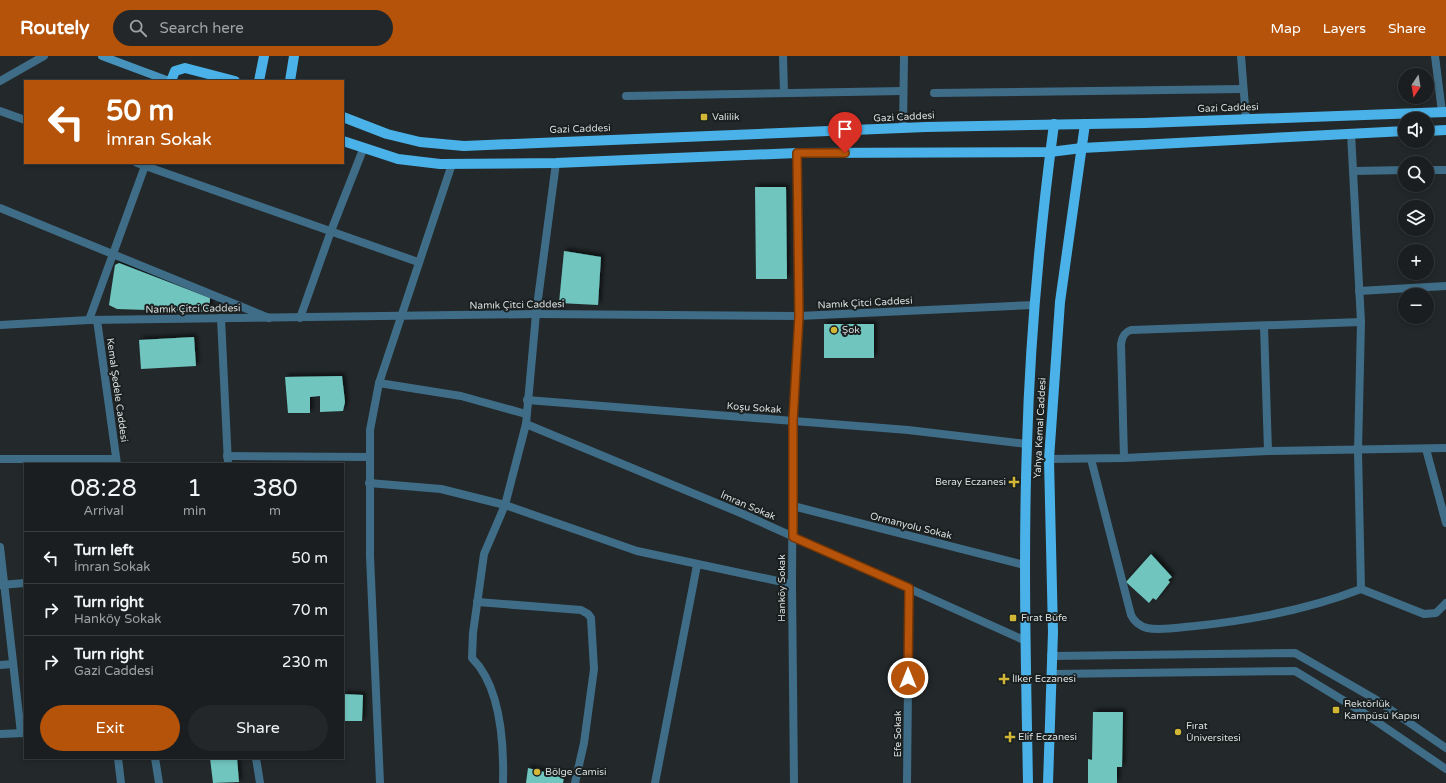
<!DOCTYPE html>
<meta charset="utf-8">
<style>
:root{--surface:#1a1e20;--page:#232729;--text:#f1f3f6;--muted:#9fa2a5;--line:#383c3e;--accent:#b45309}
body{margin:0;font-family:"Varela Round",sans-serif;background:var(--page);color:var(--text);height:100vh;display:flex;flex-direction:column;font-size:15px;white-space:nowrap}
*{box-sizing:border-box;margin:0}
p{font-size:13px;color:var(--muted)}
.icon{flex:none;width:22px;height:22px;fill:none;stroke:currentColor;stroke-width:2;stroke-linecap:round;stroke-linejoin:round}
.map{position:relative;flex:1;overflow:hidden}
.side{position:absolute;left:24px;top:407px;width:320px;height:296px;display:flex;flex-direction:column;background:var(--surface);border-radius:0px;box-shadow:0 2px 6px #0003,0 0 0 1px var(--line)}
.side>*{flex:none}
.banner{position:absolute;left:24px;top:24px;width:320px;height:84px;border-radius:0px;box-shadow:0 2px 6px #0003,0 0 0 1px var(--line);background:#b45309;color:#fff;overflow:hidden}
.needle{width:26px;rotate:192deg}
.fabs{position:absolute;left:1398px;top:12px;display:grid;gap:8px}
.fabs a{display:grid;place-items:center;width:36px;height:36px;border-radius:50%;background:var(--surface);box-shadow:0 2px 6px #0003,0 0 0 1px var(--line);font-size:20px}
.pin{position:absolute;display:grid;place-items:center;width:34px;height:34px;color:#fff;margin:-41px -17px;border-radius:50% 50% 50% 0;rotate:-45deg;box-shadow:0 0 4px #0007}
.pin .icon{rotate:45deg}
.me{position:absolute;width:44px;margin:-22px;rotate:0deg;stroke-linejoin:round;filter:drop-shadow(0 0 3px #0008)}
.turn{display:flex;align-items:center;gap:14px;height:84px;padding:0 16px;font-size:18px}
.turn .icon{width:52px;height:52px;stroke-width:2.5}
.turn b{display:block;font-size:28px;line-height:34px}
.eta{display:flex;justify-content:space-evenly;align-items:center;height:68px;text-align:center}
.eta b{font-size:24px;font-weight:600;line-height:28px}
.button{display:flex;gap:8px;margin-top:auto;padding:8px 16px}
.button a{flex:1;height:46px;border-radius:24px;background:var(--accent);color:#fff;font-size:16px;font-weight:600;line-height:46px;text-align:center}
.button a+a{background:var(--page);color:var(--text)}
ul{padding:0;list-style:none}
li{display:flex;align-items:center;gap:12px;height:52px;padding:0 16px;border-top:1px solid var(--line)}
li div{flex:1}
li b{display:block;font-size:15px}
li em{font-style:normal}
header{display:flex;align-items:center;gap:24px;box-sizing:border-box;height:56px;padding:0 20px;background:var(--accent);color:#fff}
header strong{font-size:19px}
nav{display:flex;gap:22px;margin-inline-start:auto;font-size:14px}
.search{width:280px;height:36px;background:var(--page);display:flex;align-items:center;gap:10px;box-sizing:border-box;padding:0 14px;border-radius:22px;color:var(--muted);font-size:15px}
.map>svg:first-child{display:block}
</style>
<header>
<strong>Routely</strong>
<div class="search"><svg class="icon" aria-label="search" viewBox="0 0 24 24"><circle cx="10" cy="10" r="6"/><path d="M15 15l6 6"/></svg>Search here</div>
<nav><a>Map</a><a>Layers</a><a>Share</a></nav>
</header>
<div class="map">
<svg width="1446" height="727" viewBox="0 0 1446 727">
<defs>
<filter id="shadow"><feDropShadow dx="3" dy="-3" stdDeviation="2" flood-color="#0009"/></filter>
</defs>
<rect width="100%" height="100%" fill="#23282a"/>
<g fill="#6fc6bf" filter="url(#shadow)">
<path d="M755,131H786L787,223H756Z"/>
<path d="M564,195L601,201L598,249L559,247Z"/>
<path d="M119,207L210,242L209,256L117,253L109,249L115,209Z"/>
<rect x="824" y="268" width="50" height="34"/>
<path d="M194,281L196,310L141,313L139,284Z"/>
<path d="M342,320L345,346L343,355L320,356V340L310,341V357H288L285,321Z"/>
<path d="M1151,498L1172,521L1168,524L1170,526L1156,544L1153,542L1149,547L1126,526Z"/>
<path d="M343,638L363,639L362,665H343Z"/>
<path d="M1093,656H1123L1122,711H1117V727H1088V703L1092,704Z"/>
<path d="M210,702H237L239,726L213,727Z"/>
<path d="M528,712L564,721L563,727H526Z"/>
</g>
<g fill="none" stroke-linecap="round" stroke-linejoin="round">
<g stroke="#3f6d87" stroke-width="8">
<path d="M783,0L784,37"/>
<path d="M1241,0L1246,63"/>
<path d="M1435,0L1442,56"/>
<path d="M0,25L44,0"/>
<path d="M934,37L1243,33"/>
<path d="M626,40L903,35"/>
<path d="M0,55L25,64"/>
<path d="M903,73L904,0"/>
<path d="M1351,77L1361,266L1358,395L1361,533"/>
<path d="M137,107L418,206"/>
<path d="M1427,114H1446"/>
<path d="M1354,115L1405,114"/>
<path d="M0,152L269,262"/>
<path d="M1359,235L1446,230"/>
<path d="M221,262L228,408"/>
<path d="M300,262L331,175L364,91"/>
<path d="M89,264L146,107"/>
<path d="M1264,270L1268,395"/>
<path d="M379,327L461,340L526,358"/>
<path d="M527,344L908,374L1027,388"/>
<path d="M526,368L743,458L1026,585"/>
<path d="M1426,393L1446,467"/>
<path d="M227,400L369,401"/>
<path d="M1124,402L1121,288C1122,281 1124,276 1131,274L1361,266"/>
<path d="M0,403H116"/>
<path d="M1049,403L1124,402L1268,395L1446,392"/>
<path d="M1091,403L1131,559C1134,565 1139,570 1147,572C1161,575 1181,571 1195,570C1253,564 1307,554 1361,533L1424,558L1436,557L1446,547"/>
<path d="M369,427L441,433L505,449L637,495L792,528"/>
<path d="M793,450L1024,509"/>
<path d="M0,491L21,677"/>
<path d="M0,529L25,527"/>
<path d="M477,546L581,554L588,558L591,562L594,613L584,687L575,727"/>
<path d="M1051,600L1295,597L1375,643L1446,692"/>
<path d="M0,609L13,608"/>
<path d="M1051,618L1295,615L1364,657L1446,713"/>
<path d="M0,678L25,677"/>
<path d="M118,702L121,727"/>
<path d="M256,702L260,727"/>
<path d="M380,727L370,500V374L379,327L452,108"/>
<path d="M503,727C504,688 501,631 472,602L473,577L484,498L505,449L526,368L536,258L556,107"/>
<path d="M655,727L697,509"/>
<path d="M794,727L792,528L793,365L799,260L797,97"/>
<path d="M907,727L909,533"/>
</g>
<g stroke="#3f6d87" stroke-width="8">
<path d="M97,264L117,408"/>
<path d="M0,269L89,264L536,258L799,260L1034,249"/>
<path d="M155,702L159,727"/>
</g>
<path stroke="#4694be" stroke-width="8" d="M102,0L169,25"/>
<g stroke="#4ab2e8" stroke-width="10">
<path d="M171,25L175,15L185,12L235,25"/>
<path d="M259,25L264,0"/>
<path d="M290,25L294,0"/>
<path d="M343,61L387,78L420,86L464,90L926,71L1145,67L1446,56"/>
<path d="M1427,75L1446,74"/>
<path d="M343,85L398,103L440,108L556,107L797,97L1050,96L1082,92L1405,75"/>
<path d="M1028,727C1026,614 1023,501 1027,389C1030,281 1040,174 1054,68"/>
<path d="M1048,727L1053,576L1049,403L1060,246L1085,68"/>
</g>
</g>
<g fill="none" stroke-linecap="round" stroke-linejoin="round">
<g stroke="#753606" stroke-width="10">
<path id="route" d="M845,97H797L799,260L793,365V481L909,532L908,622"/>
</g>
<use href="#route" stroke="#b45309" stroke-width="7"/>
</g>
<g fill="#d2b635" stroke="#1a1f20" stroke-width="1.5">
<rect x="700" y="57" width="8" height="8" rx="2"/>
<circle cx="834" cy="274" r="4"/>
<path d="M1012 420h4v4h4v4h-4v4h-4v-4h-4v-4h4z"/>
<rect x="1009" y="558" width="8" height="8" rx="2"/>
<path d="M1002 617h4v4h4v4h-4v4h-4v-4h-4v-4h4z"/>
<rect x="1332" y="650" width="8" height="8" rx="2"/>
<circle cx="1178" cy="676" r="4"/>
<path d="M1008 675h4v4h4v4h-4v4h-4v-4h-4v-4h4z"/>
<circle cx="537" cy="716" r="4"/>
</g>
<g text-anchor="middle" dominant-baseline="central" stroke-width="4" stroke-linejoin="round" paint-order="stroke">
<g font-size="10" fill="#d9dddd" stroke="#1a1f20">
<text transform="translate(1228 52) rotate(-2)">Gazi Caddesi</text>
<text transform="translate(904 61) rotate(-3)">Gazi Caddesi</text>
<text transform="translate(580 73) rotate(-2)">Gazi Caddesi</text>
<text transform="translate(865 247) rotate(-3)">Namık Çitci Caddesi</text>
<text transform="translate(517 249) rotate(-1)">Namık Çitci Caddesi</text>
<text transform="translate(193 253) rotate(-1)">Namık Çitci Caddesi</text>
<text transform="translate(117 334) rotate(82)">Kemal Şedele Caddesi</text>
<text transform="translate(754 352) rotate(4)">Koşu Sokak</text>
<text transform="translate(1040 372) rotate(-87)">Yahya Kemal Caddesi</text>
<text transform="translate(748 450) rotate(23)">İmran Sokak</text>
<text transform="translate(911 470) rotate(14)">Ormanyolu Sokak</text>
<text transform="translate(782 532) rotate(-90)">Hanköy Sokak</text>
<text transform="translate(898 678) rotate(-90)">Efe Sokak</text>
</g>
<g font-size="10" fill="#d9dddd" stroke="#1a1f20" text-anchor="start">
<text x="712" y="61">Valilik</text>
<text x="842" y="274">Şok</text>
<text x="1006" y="426" text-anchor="end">Beray Eczanesi</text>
<text x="1021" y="562">Fırat Büfe</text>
<text x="1012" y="623">İlker Eczanesi</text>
<text x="1344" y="648">Rektörlük<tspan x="1344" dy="12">Kampüsü Kapısı</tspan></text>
<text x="1186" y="670">Fırat<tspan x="1186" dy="12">Üniversitesi</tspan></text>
<text x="1018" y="681">Elif Eczanesi</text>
<text x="545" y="716">Bölge Camisi</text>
</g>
</g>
</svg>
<div class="fabs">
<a><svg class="needle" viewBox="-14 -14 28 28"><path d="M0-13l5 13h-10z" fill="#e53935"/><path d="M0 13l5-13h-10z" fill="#9fa2a5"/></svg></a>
<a><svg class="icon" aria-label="sound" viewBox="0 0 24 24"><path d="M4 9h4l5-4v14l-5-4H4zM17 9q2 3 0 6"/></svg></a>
<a><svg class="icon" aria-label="search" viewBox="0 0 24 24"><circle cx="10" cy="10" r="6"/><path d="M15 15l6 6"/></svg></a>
<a><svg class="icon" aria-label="layers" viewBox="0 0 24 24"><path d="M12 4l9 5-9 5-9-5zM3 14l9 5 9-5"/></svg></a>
<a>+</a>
<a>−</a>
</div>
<div class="pin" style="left:845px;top:97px;background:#d93025"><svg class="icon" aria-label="arrive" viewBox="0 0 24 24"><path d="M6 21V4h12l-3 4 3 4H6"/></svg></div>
<svg class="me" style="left:908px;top:622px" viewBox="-20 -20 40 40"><circle r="17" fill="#b45309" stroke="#fff" stroke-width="3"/><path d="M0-11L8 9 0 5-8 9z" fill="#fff"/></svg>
<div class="banner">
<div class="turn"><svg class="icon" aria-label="left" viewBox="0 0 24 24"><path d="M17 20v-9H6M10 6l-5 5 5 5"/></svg><div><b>50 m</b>İmran Sokak</div></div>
</div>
<section class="side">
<div class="eta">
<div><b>08:28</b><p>Arrival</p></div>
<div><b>1</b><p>min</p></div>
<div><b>380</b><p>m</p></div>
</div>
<ul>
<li><svg class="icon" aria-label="left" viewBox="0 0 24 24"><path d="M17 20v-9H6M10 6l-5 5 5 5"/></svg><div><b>Turn left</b><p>İmran Sokak</p></div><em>50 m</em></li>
<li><svg class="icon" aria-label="right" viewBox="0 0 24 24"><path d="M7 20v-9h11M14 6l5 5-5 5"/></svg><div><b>Turn right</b><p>Hanköy Sokak</p></div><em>70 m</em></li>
<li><svg class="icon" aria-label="right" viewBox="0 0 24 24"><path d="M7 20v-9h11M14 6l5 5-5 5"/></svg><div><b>Turn right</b><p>Gazi Caddesi</p></div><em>230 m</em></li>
</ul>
<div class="button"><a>Exit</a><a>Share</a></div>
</section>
</div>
